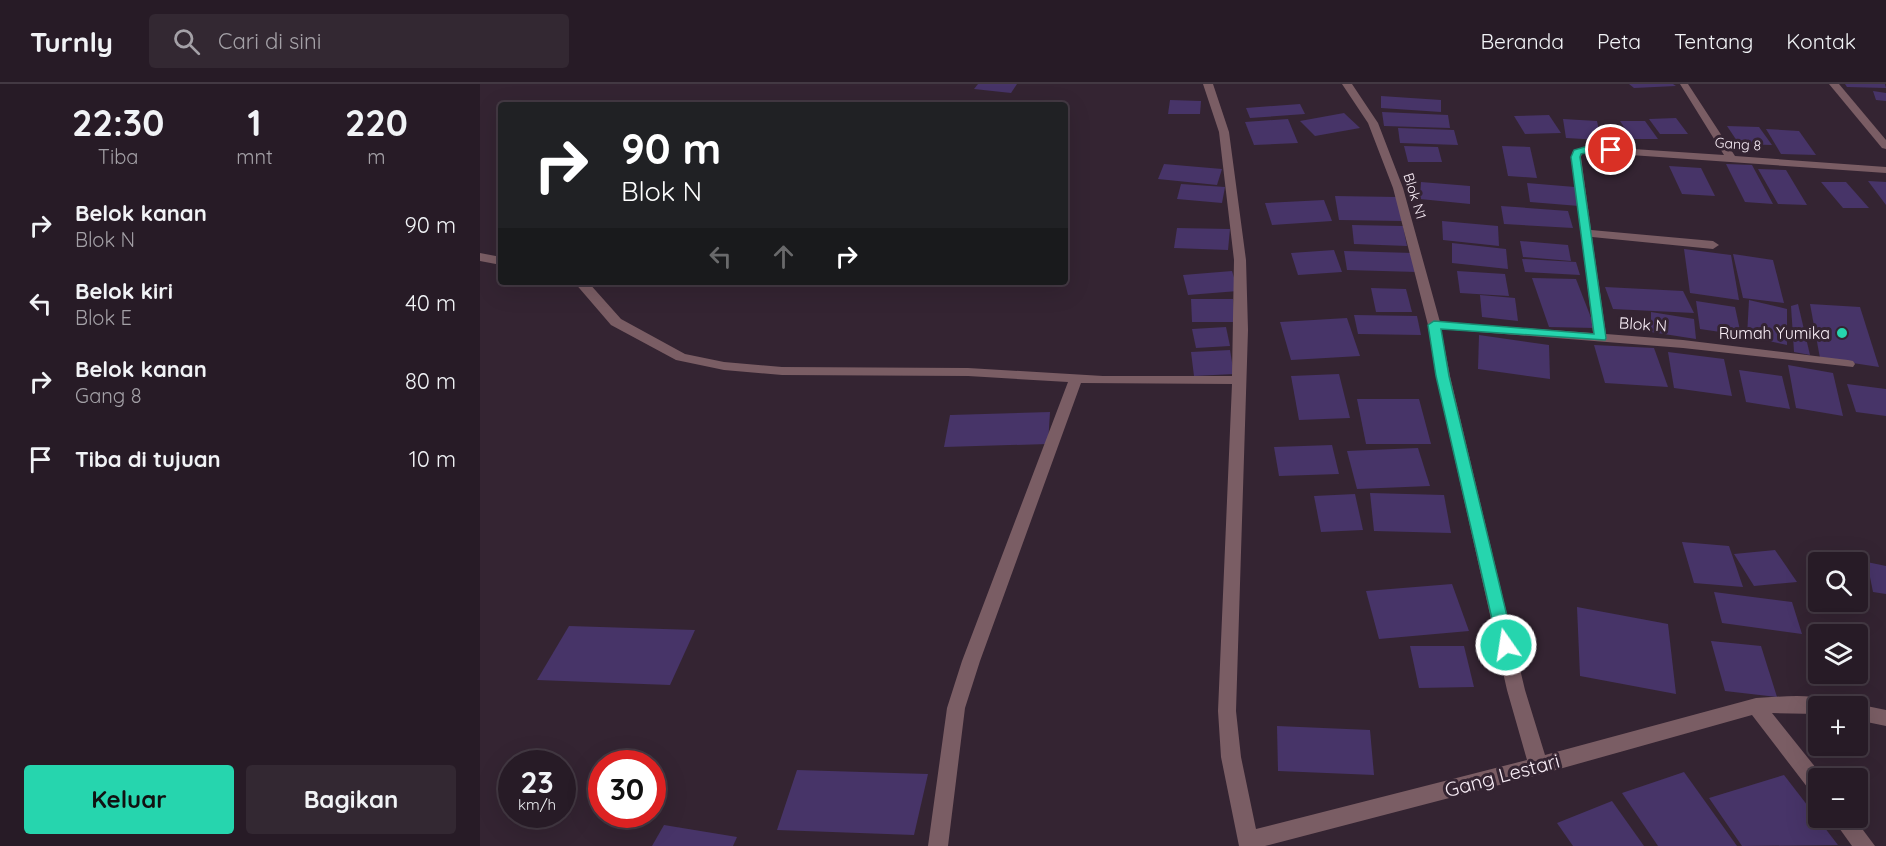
<!DOCTYPE html>
<html lang="id">
<meta charset="utf-8">
<style>
:root{--surface:#271b26;--page:#332832;--text:#f1f3f6;--muted:#a4a1a7;--line:#433943;--accent:#26d5ae}
body{margin:0;font-family:Quicksand,sans-serif;background:var(--page);color:var(--text);height:100vh;display:flex;flex-direction:column;font-size:22px;white-space:nowrap}
*{box-sizing:border-box;margin:0}
p{font-size:20px;color:var(--muted)}
.icon{flex:none;width:33px;height:33px;fill:none;stroke:currentColor;stroke-width:2;stroke-linecap:round;stroke-linejoin:round}
.map{position:relative;flex:1;overflow:hidden}
.drawer{display:flex;flex-direction:column;background:var(--surface);width:480px}
.drawer>*{flex:none}
.banner{position:absolute;left:18px;top:18px;width:570px;height:183px;border-radius:6px;box-shadow:0 6px 24px #0002,0 0 0 2px var(--line);background:#202124;color:#fff;overflow:hidden}
.fabs{position:absolute;left:1328px;top:468px;display:grid;gap:12px}
.fabs a{display:grid;place-items:center;width:60px;height:60px;border-radius:6px;background:var(--surface);box-shadow:0 6px 24px #0002,0 0 0 2px var(--line);font-size:30px}
.speed{position:absolute;left:18px;top:666px;display:flex;gap:12px;font-size:30px;font-weight:700;text-align:center}
.speed>*{display:grid;place-content:center;width:78px;height:78px;border-radius:50%;background:var(--surface);box-shadow:0 6px 24px #0002,0 0 0 2px var(--line);line-height:1}
.speed small{font-size:15px;font-weight:400}
.speed .limit{border:9px solid #d22;background:#fff;color:#111}
.pin{position:absolute;display:grid;place-items:center;width:51px;height:51px;color:#fff;margin:-26px;border:3px solid #fff;border-radius:50%;box-shadow:0 2px 6px #0007}
.me{position:absolute;width:66px;margin:-33px;rotate:347deg;stroke-linejoin:round;filter:drop-shadow(0 0 4px #0008)}
.turn{display:flex;align-items:center;gap:21px;height:126px;padding:0 24px;font-size:27px}
.turn .icon{width:78px;height:78px;stroke-width:2.5}
.turn b{display:block;font-size:42px;line-height:51px}
.lanes{display:flex;align-items:center;height:57px;padding:0 24px;background:#0003;justify-content:center;gap:30px;direction:ltr}
.lanes .off{opacity:.35}
.eta{display:flex;justify-content:space-evenly;align-items:center;height:102px;text-align:center}
.eta b{font-size:36px;font-weight:800;line-height:42px}
.button{display:flex;gap:12px;margin-top:auto;padding:12px 24px}
.button a{flex:1;height:69px;border-radius:6px;background:var(--accent);color:#111;font-size:24px;font-weight:800;line-height:69px;text-align:center}
.button a+a{background:var(--page);color:var(--text)}
ul{padding:0;list-style:none}
li{display:flex;align-items:center;gap:18px;height:78px;padding:0 24px}
li div{flex:1}
li b{display:block;font-size:22px}
li em{font-style:normal}
header{display:flex;align-items:center;gap:36px;box-sizing:border-box;height:84px;padding:0 30px;background:var(--surface);border-bottom:2px solid var(--line)}
header strong{font-size:28px}
nav{display:flex;gap:33px;margin-inline-start:auto;font-size:21px}
.search{width:420px;height:54px;background:var(--page);display:flex;align-items:center;gap:15px;box-sizing:border-box;padding:0 21px;border-radius:6px;color:var(--muted);font-size:22px}
main{display:flex;flex:1;min-height:0}
.map>svg:first-child{display:block}
</style>
<header>
<strong>Turnly</strong>
<div class="search"><svg class="icon" aria-label="search" viewBox="0 0 24 24"><circle cx="10" cy="10" r="6"/><path d="M15 15l6 6"/></svg>Cari di sini</div>
<nav><a>Beranda</a><a>Peta</a><a>Tentang</a><a>Kontak</a></nav>
</header>
<main>
<section class="drawer">
<div class="eta">
<div><b>22:30</b><p>Tiba</p></div>
<div><b>1</b><p>mnt</p></div>
<div><b>220</b><p>m</p></div>
</div>
<ul>
<li><svg class="icon" aria-label="right" viewBox="0 0 24 24"><path d="M7 20v-9h11M14 6l5 5-5 5"/></svg><div><b>Belok kanan</b><p>Blok N</p></div><em>90 m</em></li>
<li><svg class="icon" aria-label="left" viewBox="0 0 24 24"><path d="M17 20v-9H6M10 6l-5 5 5 5"/></svg><div><b>Belok kiri</b><p>Blok E</p></div><em>40 m</em></li>
<li><svg class="icon" aria-label="right" viewBox="0 0 24 24"><path d="M7 20v-9h11M14 6l5 5-5 5"/></svg><div><b>Belok kanan</b><p>Gang 8</p></div><em>80 m</em></li>
<li><svg class="icon" aria-label="arrive" viewBox="0 0 24 24"><path d="M6 21V4h12l-3 4 3 4H6"/></svg><div><b>Tiba di tujuan</b></div><em>10 m</em></li>
</ul>
<div class="button"><a>Keluar</a><a>Bagikan</a></div>
</section>
<div class="map">
<svg width="1406" height="762" viewBox="0 0 1406 762">
<rect width="100%" height="100%" fill="#342432"/>
<g fill="#473468">
<path d="M498,0H537L531,9L494,5Z"/>
<path d="M1149,0H1193L1196,2L1154,4Z"/>
<path d="M1365,0H1405L1406,4L1367,3Z"/>
<path d="M1393,7L1406,9V17L1396,16Z"/>
<path d="M901,12L961,16V28L901,24Z"/>
<path d="M690,16L721,17L720,30H688Z"/>
<path d="M820,20L825,30L770,34L766,24Z"/>
<path d="M902,28L968,31L970,44L904,42Z"/>
<path d="M864,29L880,44L835,52L820,37Z"/>
<path d="M1069,31L1081,49L1045,50L1034,32Z"/>
<path d="M1196,34L1208,50H1180L1169,35Z"/>
<path d="M808,35L818,59L774,61L765,38Z"/>
<path d="M1083,35L1117,37L1121,56L1086,54Z"/>
<path d="M1140,37H1165L1178,55H1152Z"/>
<path d="M1247,42L1279,43L1292,61L1259,60Z"/>
<path d="M918,44L974,46L978,61L920,59Z"/>
<path d="M1286,45L1319,47L1336,71L1301,70Z"/>
<path d="M924,62L958,63L962,78H928Z"/>
<path d="M1022,62L1050,63L1057,94L1028,92Z"/>
<path d="M684,80L742,85L737,101L678,95Z"/>
<path d="M1246,80L1272,81L1293,120L1265,118Z"/>
<path d="M1189,82L1221,84L1235,112L1202,110Z"/>
<path d="M1278,85L1306,86L1327,121L1298,120Z"/>
<path d="M1388,97L1406,98V121Z"/>
<path d="M941,98L990,102V120L940,115Z"/>
<path d="M1341,98H1366L1389,124H1363Z"/>
<path d="M1047,99L1095,103L1099,122L1050,118Z"/>
<path d="M701,100L745,103L742,119L697,115Z"/>
<path d="M855,112L917,113L923,137L859,136Z"/>
<path d="M844,116L852,137L792,141L785,119Z"/>
<path d="M1021,122L1088,127L1093,144L1024,140Z"/>
<path d="M962,137L1018,142L1019,162L963,156Z"/>
<path d="M872,141L923,142L927,162L874,160Z"/>
<path d="M697,144L750,145L748,166L694,164Z"/>
<path d="M1040,157L1088,161L1091,177L1043,173Z"/>
<path d="M972,159L1026,165L1028,185L972,179Z"/>
<path d="M1204,165L1251,171L1259,216L1210,209Z"/>
<path d="M854,166L862,188L818,191L811,169Z"/>
<path d="M864,167L933,169L937,188L867,186Z"/>
<path d="M1253,170L1293,176L1304,219L1263,214Z"/>
<path d="M1042,175L1096,178L1100,191L1045,188Z"/>
<path d="M752,187L758,207L708,211L703,191Z"/>
<path d="M977,187L1025,190L1029,212L980,209Z"/>
<path d="M1052,194L1096,195L1115,244L1069,243Z"/>
<path d="M1125,203L1203,207L1214,229L1133,225Z"/>
<path d="M891,204L926,205L932,228H896Z"/>
<path d="M1000,211L1035,214L1038,237L1002,233Z"/>
<path d="M711,215H753L755,238H712Z"/>
<path d="M1269,216L1307,225V261L1267,252Z"/>
<path d="M1216,217L1255,223L1261,251L1220,245Z"/>
<path d="M1318,220L1330,271L1314,268L1311,222Z"/>
<path d="M1330,220L1380,223L1399,283L1340,274Z"/>
<path d="M1171,228L1214,235L1216,255L1171,248Z"/>
<path d="M874,231L937,232L941,251L878,250Z"/>
<path d="M867,234L880,272L811,276L800,238Z"/>
<path d="M746,243L750,262L716,264L712,245Z"/>
<path d="M999,251L1069,261L1070,295L998,285Z"/>
<path d="M1114,261L1174,264L1188,303L1125,299Z"/>
<path d="M750,266L754,290L714,292L711,268Z"/>
<path d="M1188,268L1244,275L1252,312L1194,304Z"/>
<path d="M1308,281L1353,289L1363,332L1316,324Z"/>
<path d="M1259,286L1302,292L1310,325L1266,318Z"/>
<path d="M859,290L870,334L819,336L811,292Z"/>
<path d="M1367,300L1406,305V332L1376,328Z"/>
<path d="M877,315H939L951,360H886Z"/>
<path d="M570,328L568,360L464,363L470,331Z"/>
<path d="M852,361L859,390L799,392L794,363Z"/>
<path d="M938,364L950,402L877,405L867,367Z"/>
<path d="M890,409L964,411L971,449L894,447Z"/>
<path d="M875,410L883,446L841,448L834,412Z"/>
<path d="M1202,458L1249,462L1263,503L1214,499Z"/>
<path d="M1295,466L1317,498L1274,502L1254,470Z"/>
<path d="M1387,478L1406,482V510L1393,508Z"/>
<path d="M972,500L989,547L899,555L886,507Z"/>
<path d="M1234,508L1312,518L1322,550L1242,539Z"/>
<path d="M1097,523L1188,540L1196,610L1100,592Z"/>
<path d="M89,542L215,546L190,601L57,596Z"/>
<path d="M1231,557L1281,562L1297,613L1245,607Z"/>
<path d="M930,562H984L994,603L939,604Z"/>
<path d="M797,642L890,646L894,691L798,687Z"/>
<path d="M317,686L448,690L434,751L297,746Z"/>
<path d="M1204,688L1257,762H1178L1142,709Z"/>
<path d="M1304,691L1358,761L1262,762L1229,714Z"/>
<path d="M1132,717L1164,762H1093L1077,739Z"/>
<path d="M184,741L257,753L253,762H172Z"/>
</g>
<g fill="none" stroke-linecap="round" stroke-linejoin="round">
<g fill="#7a5d64" fill-rule="evenodd">
<path d="M723,0H733L749,48L766,176L768,246L756,627L761,673L776,745L1047,676L1027,606L956,292L948,241L913,104L888,39L862,0H872L898,39L923,104L960,238L1113,249L1092,68L1108,62L1244,71L1200,0H1208L1255,72L1406,83V89L1108,68L1102,70L1101,73L1111,146L1233,157L1239,161L1233,165L1112,153L1126,250L1203,256L1368,276L1373,277L1375,280L1373,283L1203,264L961,245L970,292L1045,606L1065,671L1276,614C1299,613 1326,609 1348,616L1350,622H1338V630L1292,629L1344,694H1338V711L1331,708L1272,631L1058,691L785,762H759L741,673L738,627L752,300L601,299L500,577L485,624L468,762H448L467,624L482,577L588,298L488,292L302,291L244,286L196,276L131,241L94,198H108L141,235L205,270L244,278L302,283L488,284L623,292H752L754,176L739,48Z"/>
<path d="M1349,0H1359L1406,56V65L1402,64Z"/>
<path d="M0,169L21,173V181L0,177Z"/>
<path d="M1377,620L1406,626V642L1377,636V622H1370Z"/>
<path d="M1352,734H1374L1395,762H1372Z"/>
</g>
</g>
<path fill="#26d5ae" stroke="#198a71" stroke-width="1.5" d="M1108,62L1131,64L1136,66C1127,72 1112,67 1101,70L1100,73L1126,254L1125,256L961,245L969,292L1034,561L1031,566L1026,568L1020,566L1018,561L956,292L948,241L954,237L1114,250L1091,73L1094,66Z"/>
<circle fill="#26d5ae" stroke="#342432" stroke-width="2" cx="1362" cy="249" r="6"/>
<g text-anchor="middle" dominant-baseline="central" stroke-width="6" stroke-linejoin="round" paint-order="stroke">
<g font-size="14" fill="#faeff8" stroke="#342432">
<text transform="translate(1258 60) rotate(4)">Gang 8</text>
<text transform="translate(935 112) rotate(73)">Blok N1</text>
</g>
<g font-size="16" fill="#faeff8" stroke="#342432">
<text transform="translate(1163 240) rotate(4)">Blok N</text>
</g>
<g font-size="16" fill="#faeff8" stroke="#342432" text-anchor="end">
<text x="1350" y="249">Rumah Yumika</text>
</g>
<g font-size="20" fill="#faeff8" stroke="#342432">
<text transform="translate(1022 691) rotate(-15)">Gang Lestari</text>
</g>
</g>
</svg>
<div class="fabs">
<a><svg class="icon" aria-label="search" viewBox="0 0 24 24"><circle cx="10" cy="10" r="6"/><path d="M15 15l6 6"/></svg></a>
<a><svg class="icon" aria-label="layers" viewBox="0 0 24 24"><path d="M12 4l9 5-9 5-9-5zM3 14l9 5 9-5"/></svg></a>
<a>+</a>
<a>−</a>
</div>
<div class="speed"><div>23<small>km/h</small></div><div class="limit">30</div></div>
<div class="pin" style="left:1131px;top:66px;background:#d93025"><svg class="icon" aria-label="arrive" viewBox="0 0 24 24"><path d="M6 21V4h12l-3 4 3 4H6"/></svg></div>
<svg class="me" style="left:1026px;top:561px" viewBox="-20 -20 40 40"><circle r="17" fill="#26d5ae" stroke="#fff" stroke-width="3"/><path d="M0-11L8 9 0 5-8 9z" fill="#fff"/></svg>
<div class="banner">
<div class="turn"><svg class="icon" aria-label="right" viewBox="0 0 24 24"><path d="M7 20v-9h11M14 6l5 5-5 5"/></svg><div><b>90 m</b>Blok N</div></div>
<div class="lanes"><svg class="icon off" aria-label="left" viewBox="0 0 24 24"><path d="M17 20v-9H6M10 6l-5 5 5 5"/></svg><svg class="icon off" aria-label="ahead" viewBox="0 0 24 24"><path d="M12 20V5M6 11l6-6 6 6"/></svg><svg class="icon" aria-label="right" viewBox="0 0 24 24"><path d="M7 20v-9h11M14 6l5 5-5 5"/></svg></div>
</div>
</div>
</main>
